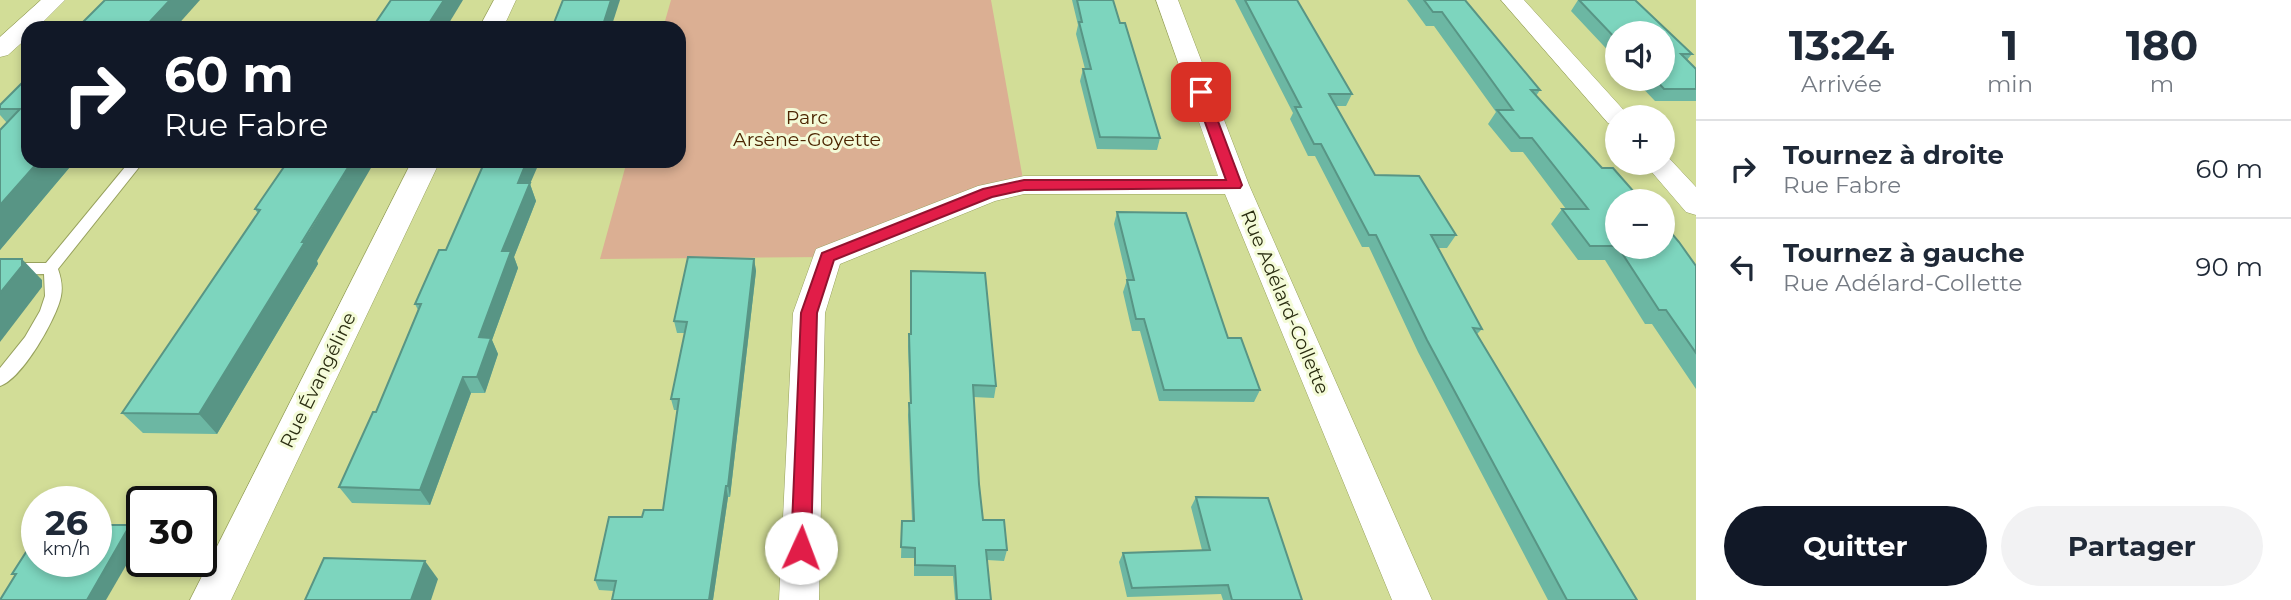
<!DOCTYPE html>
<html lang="fr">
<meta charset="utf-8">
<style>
:root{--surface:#fff;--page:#f2f2f3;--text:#1f2937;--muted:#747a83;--line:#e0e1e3;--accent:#111827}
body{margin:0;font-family:Montserrat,sans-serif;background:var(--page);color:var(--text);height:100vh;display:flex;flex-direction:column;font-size:26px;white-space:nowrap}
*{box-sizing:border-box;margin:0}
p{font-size:23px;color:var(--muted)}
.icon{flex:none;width:38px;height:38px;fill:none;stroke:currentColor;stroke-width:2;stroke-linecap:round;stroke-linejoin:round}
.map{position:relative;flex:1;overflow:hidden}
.drawer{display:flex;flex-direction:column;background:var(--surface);width:595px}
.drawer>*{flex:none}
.top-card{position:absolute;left:21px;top:21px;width:665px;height:147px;border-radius:21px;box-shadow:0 4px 10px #0003;background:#111827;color:#fff;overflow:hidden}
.buttons{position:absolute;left:1605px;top:21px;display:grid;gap:14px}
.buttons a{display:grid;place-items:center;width:70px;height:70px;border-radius:50%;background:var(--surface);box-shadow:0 4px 10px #0003;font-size:35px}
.speed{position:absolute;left:21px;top:486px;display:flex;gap:14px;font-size:35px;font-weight:700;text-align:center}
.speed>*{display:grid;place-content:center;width:91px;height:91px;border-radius:50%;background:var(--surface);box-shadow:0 4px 10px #0003;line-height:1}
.speed small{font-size:18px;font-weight:400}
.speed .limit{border:4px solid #111;border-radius:10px;background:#fff;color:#111}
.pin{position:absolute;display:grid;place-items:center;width:60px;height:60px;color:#fff;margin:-30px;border-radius:14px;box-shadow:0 4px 10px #0006}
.me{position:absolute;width:77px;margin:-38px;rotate:2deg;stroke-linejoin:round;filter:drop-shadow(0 0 5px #0008)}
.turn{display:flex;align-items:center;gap:24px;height:147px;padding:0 28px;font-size:32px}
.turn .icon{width:91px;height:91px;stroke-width:2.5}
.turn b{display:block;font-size:49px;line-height:60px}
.eta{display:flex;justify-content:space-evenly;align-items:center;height:119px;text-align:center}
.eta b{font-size:42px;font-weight:700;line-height:49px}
.cta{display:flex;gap:14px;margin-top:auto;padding:14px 28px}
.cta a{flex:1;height:80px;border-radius:42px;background:var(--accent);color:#fff;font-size:28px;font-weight:700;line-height:80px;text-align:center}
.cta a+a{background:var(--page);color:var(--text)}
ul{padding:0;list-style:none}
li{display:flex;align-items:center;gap:21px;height:98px;padding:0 28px;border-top:2px solid var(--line)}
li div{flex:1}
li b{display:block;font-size:26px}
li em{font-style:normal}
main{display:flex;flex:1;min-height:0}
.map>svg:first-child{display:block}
</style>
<main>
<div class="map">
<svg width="1696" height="600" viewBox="0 0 1696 600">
<rect width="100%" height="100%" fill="#d2dd97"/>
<path fill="#dbaf93" d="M671,0H991L1024,185L827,257L600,259L627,161H679V28H663Z"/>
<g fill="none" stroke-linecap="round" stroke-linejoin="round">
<g stroke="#97a15d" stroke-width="2">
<path id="lane" d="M130,161H144L58,269C61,278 63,286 61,296C57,318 22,379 0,386V368L25,337L40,311L45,296L44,274L0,275V263H46Z"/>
</g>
<g stroke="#97a15d" stroke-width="1">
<g id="street">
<path d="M41,0H65L37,28H28V37L8,55L0,57V37Z"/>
<path d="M494,0H516L503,28H479Z"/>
<path d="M1156,0H1178L1249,185L1432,600H1392L1225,194H1024L995,201L840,264L825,313L819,600H779L793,313L816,249L978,186L1024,176H1218Z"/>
<path d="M1501,0H1524L1630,117H1617V125L1608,123Z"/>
<path d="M1662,155L1668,157L1696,187V215L1686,212L1644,163H1662Z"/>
<path d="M412,161H440L231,600H190Z"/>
</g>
</g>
<use href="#lane" fill="#fff" fill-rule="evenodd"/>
<use href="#street" fill="#fff" fill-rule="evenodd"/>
</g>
<g fill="#6cb7a3">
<path d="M1072,0H1113L1120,23L1160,138L1157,150L1097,149L1080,81L1083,69H1085L1076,34L1078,25Z"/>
<path d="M1235,0H1297L1352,94L1346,106H1336L1375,175L1456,235L1447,248H1438L1482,329L1477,334L1637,600H1548L1418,352L1369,247H1362L1315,156H1308L1290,119L1293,113Z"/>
<path d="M1407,0H1465L1540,90L1536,96L1617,201V247H1662L1696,266V389L1652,324H1645L1605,260H1578L1551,224L1562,209H1566L1523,152H1511L1488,124L1496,112L1434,26H1426Z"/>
<path d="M1578,0H1635L1692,54L1687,60L1696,69V101H1655L1634,79H1662L1617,33V60L1571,11Z"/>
<path d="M28,77V161H75L0,250V130L7,123L0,115V105Z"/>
<path d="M288,161L318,264L217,434L143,433L122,413L258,214L255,209Z"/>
<path d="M530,184L536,201L514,257L518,268L492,340L498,354L485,393H471L430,505L352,503L339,487L376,412L418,310L415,304L446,250Z"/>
<path d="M1117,212L1228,338L1260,390L1254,402L1159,401L1140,331H1132L1123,292L1127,280L1114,224Z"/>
<path d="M754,259L756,271L730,497H728L713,600H612L614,591L599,590L595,580L642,517L663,510L677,410H674L671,399L685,333H677L674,321Z"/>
<path d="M911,271L996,386L994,398L973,397L979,484L983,520L1007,550L1004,561L987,560L991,600H955L953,576H914V558H901L902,521H912L908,415L910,403L908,346L909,334H910Z"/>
<path d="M1196,497L1302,600H1223L1221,594L1127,597L1119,562L1123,553L1202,550L1191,507Z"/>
</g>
<g fill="#589585">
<path d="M170,0H200L175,28H144Z"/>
<path d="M444,0H463L446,28H426Z"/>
<path d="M611,0H620L611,28H602Z"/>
<path d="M39,161H75L0,250V205Z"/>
<path d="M352,161H375L317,261L318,264L217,434L199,414Z"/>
<path d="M527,161H540L530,184L536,201L514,257L518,268L492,340L498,354L485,393L477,377L479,337L502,251L518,183Z"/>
<path d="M22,259L42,280V287L0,342V293Z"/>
<path d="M754,259L756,271L730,497L728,486Z"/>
<path d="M463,377L471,393L430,505L420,490Z"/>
<path d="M726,486L728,497L713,600H709Z"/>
<path d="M130,525L142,535V538L106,600H87Z"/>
<path d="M425,561L438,579L431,600H411Z"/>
</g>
<g fill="#7dd5be" stroke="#589585" stroke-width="2">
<path d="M105,0H170L144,28H77Z"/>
<path d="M391,0H444L426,28H372Z"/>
<path d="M563,0H611L602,28H552Z"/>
<path d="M1077,0H1113L1120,23H1125L1160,138L1100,137L1083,69H1091L1079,22H1082Z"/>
<path d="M1245,0H1297L1352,94H1329L1375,175L1419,176L1456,235H1431L1482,329L1473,328L1637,600H1567L1427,340L1376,235H1369L1321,144H1314L1295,107H1301Z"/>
<path d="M1424,0H1465L1540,90H1531L1602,168H1613L1642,201H1617V246H1590L1562,209H1588L1532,138H1520L1497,110H1513L1442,12H1433Z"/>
<path d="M1579,0H1635L1692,54H1681L1696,69V89H1664L1655,79H1662V33H1617V40Z"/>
<path d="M28,77V161H39L0,205V130L20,109H0V105Z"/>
<path d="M288,161H352L302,242H305L199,414L122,413L260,210L255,209Z"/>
<path d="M485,161H527L518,183H530L502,251H511L479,337L491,338L477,377H463L420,490L339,487L373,412H376L421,304H415L439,250H446Z"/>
<path d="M1117,212L1186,213L1228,338H1241L1260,390H1164L1144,319H1136L1127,280H1134Z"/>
<path d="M1662,222L1679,242L1696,266V353L1666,310H1659L1618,247H1662Z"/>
<path d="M688,257L754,259L728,486H726L709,600H612L616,581L595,580L609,517H642L644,510H663L679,399H671L687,322L674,321Z"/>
<path d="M0,259H22V266L0,293Z"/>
<path d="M911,271L985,273L996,386L973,385L979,484L983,520H1004L1007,550H986L991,600H957L955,566L915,565V548L901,547L902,521H914L909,403H911L909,334H911Z"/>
<path d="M1196,497L1268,498L1302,600H1232L1228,585L1132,588L1123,553L1210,550Z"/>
<path d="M96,525H130L87,600H0L16,574H12L37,535V562H96Z"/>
<path d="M324,558L425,561L411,600H305Z"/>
</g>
<path fill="#e11d48" stroke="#92132f" stroke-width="2" d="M1201,89L1207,92L1242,185L1240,188L1024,190L992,197L834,260L817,313L811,548L808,554L801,557L794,554L791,548L801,313L822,253L983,189L1024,180H1226L1194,92Z"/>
<g text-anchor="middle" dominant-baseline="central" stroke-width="6" stroke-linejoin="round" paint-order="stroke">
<g font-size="19" fill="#4c2401" stroke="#f4fbd8">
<text x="807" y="117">Parc<tspan x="807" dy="22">Arsène-Goyette</tspan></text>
</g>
<g font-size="19" fill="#2a2d11" stroke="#f4fbd8">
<text transform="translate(1285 302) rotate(67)">Rue Adélard-Collette</text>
<text transform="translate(318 380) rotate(-64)">Rue Évangéline</text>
</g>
</g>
</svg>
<div class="buttons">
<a><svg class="icon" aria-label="sound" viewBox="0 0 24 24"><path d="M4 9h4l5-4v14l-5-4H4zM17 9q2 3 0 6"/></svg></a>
<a>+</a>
<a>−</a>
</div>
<div class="speed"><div>26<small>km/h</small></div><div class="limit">30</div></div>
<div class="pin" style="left:1201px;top:92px;background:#d93025"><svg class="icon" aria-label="arrive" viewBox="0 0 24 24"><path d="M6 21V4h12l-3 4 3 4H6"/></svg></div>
<svg class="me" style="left:801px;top:548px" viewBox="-20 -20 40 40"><circle r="19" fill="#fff"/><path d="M0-13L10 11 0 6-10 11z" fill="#e11d48"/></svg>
<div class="top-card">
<div class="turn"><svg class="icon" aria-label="right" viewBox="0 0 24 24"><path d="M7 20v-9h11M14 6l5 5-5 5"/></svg><div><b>60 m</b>Rue Fabre</div></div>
</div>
</div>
<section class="drawer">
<div class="eta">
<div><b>13:24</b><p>Arrivée</p></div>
<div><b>1</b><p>min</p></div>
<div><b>180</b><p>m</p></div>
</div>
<ul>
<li><svg class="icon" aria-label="right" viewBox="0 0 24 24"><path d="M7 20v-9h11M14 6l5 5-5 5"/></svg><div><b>Tournez à droite</b><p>Rue Fabre</p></div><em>60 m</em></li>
<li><svg class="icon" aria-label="left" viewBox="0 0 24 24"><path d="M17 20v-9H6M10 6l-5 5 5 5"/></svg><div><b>Tournez à gauche</b><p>Rue Adélard-Collette</p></div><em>90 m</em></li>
</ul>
<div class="cta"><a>Quitter</a><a>Partager</a></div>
</section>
</main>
